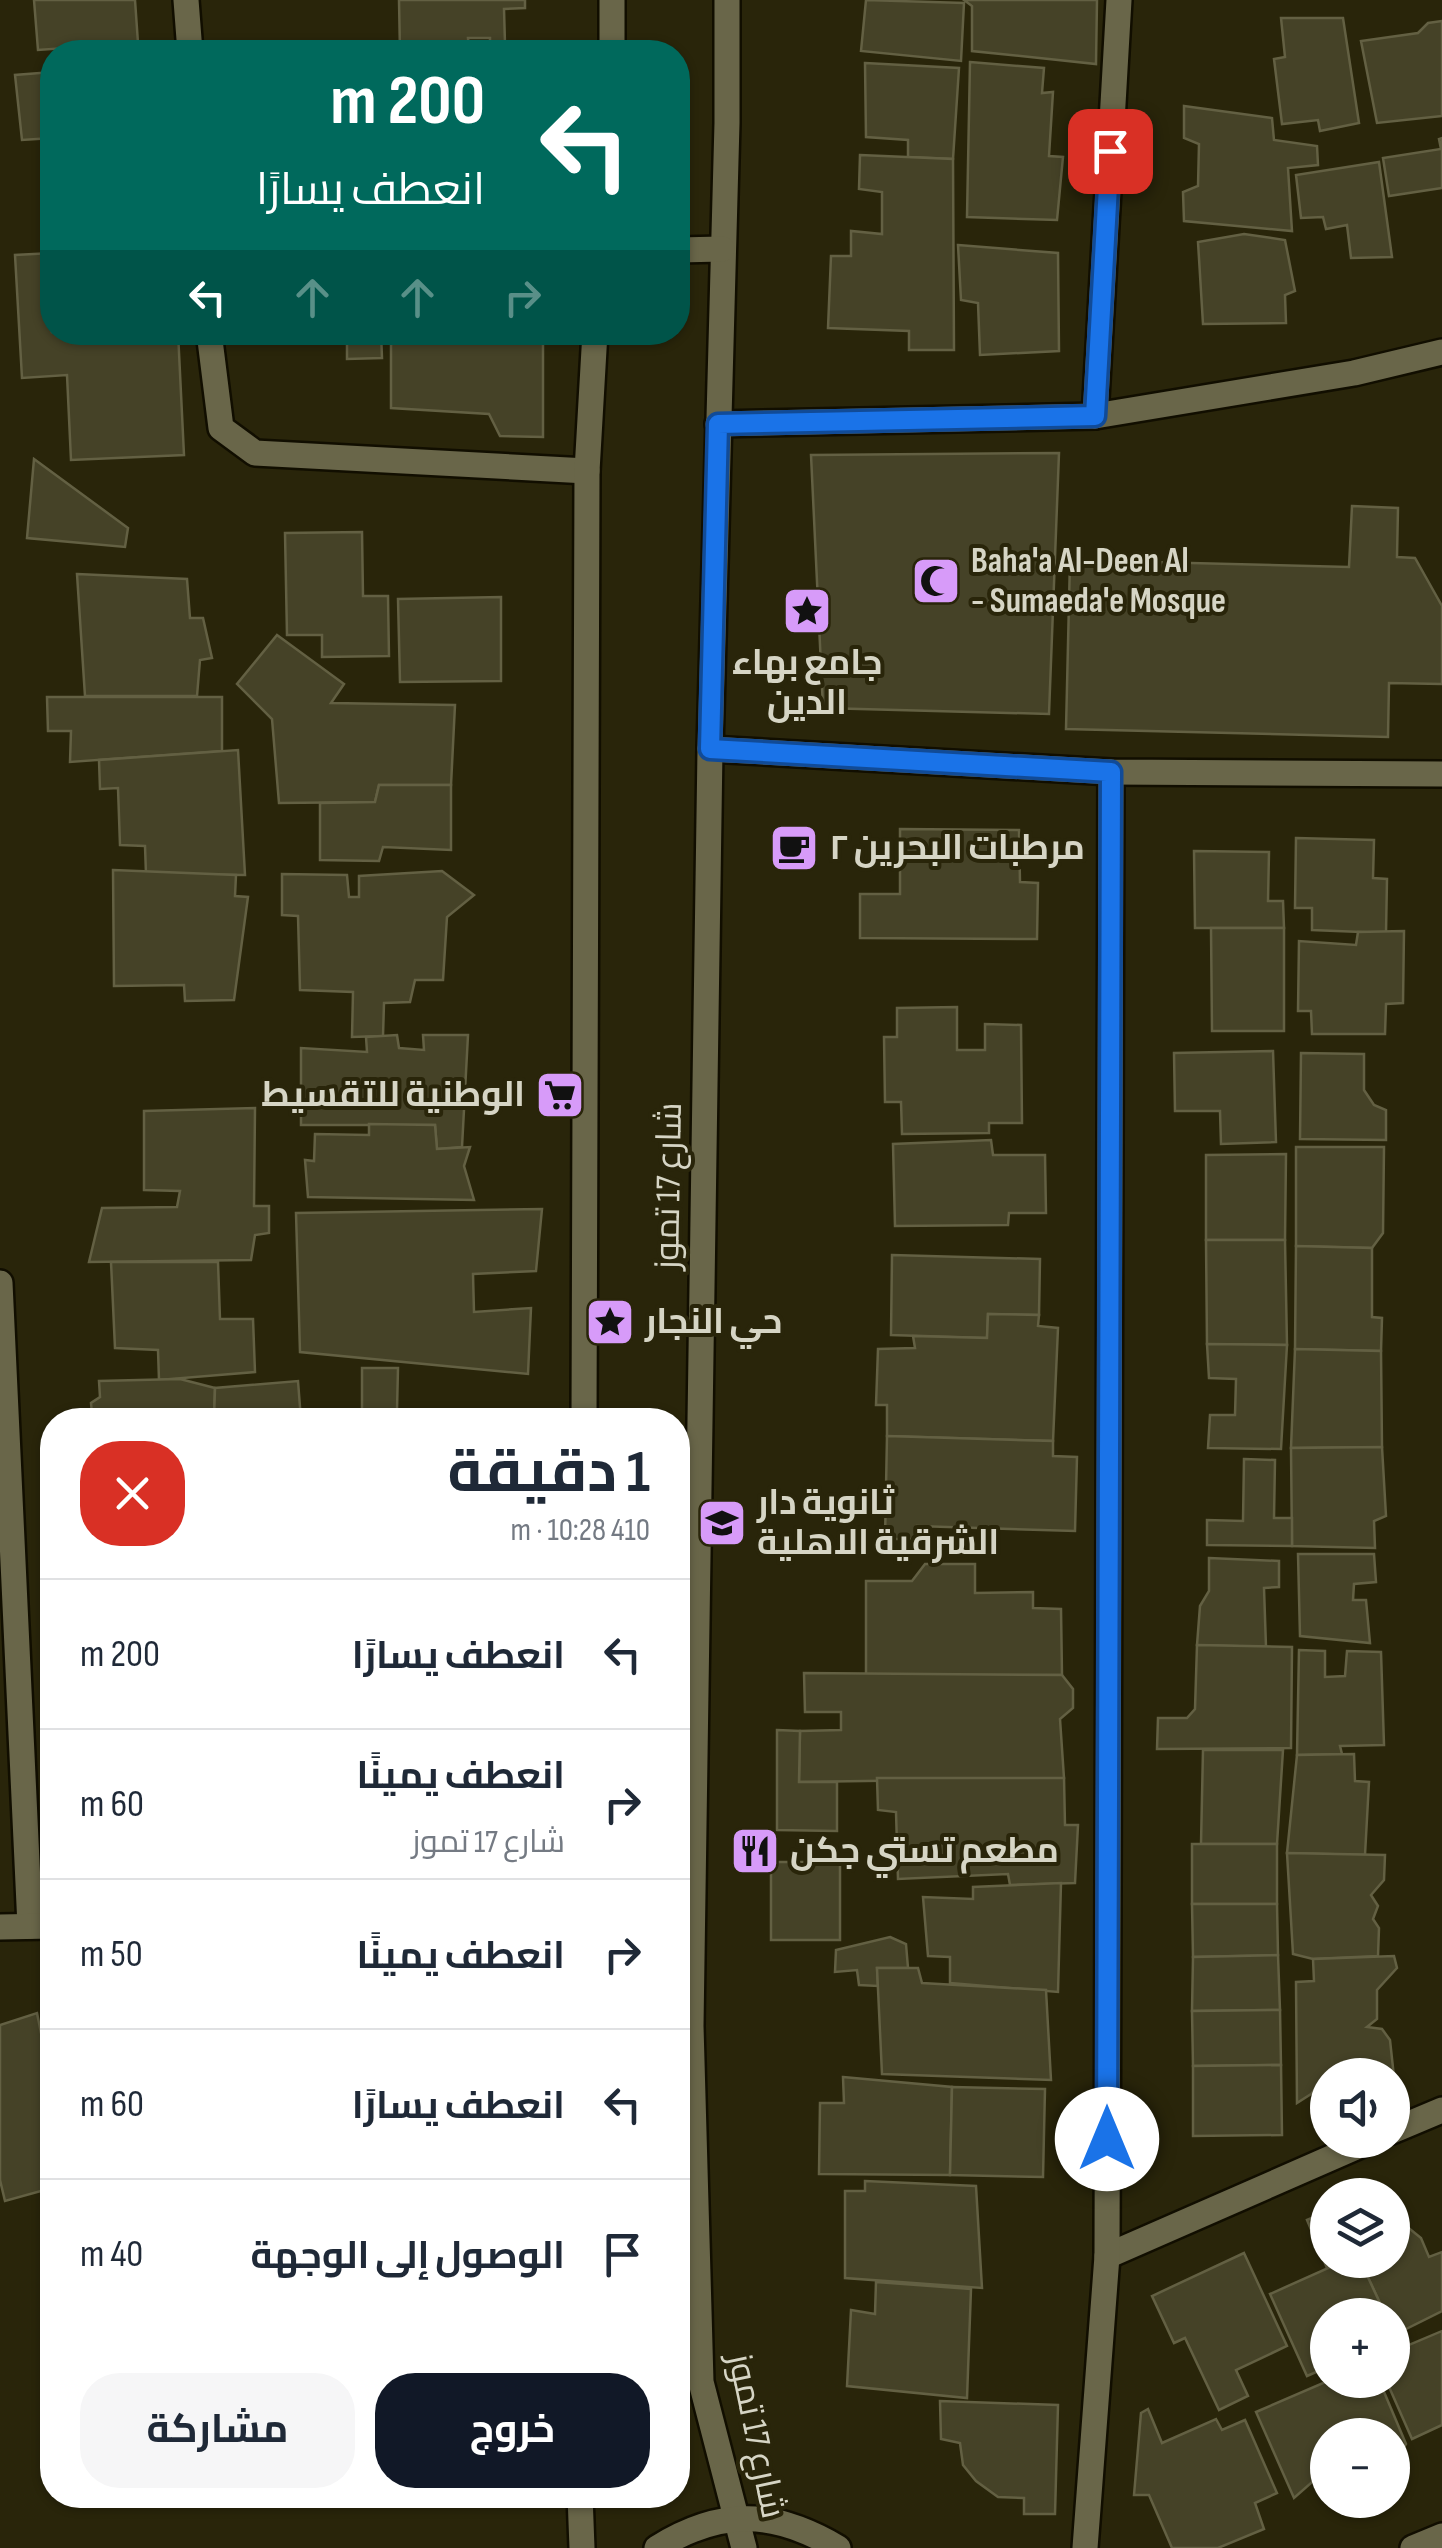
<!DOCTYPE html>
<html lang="ar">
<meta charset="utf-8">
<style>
:root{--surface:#fff;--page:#f6f6f7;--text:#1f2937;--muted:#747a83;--line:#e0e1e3;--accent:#111827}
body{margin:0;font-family:"Sofia Sans Condensed",Cairo,sans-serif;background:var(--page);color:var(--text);direction:rtl;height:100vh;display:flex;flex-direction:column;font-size:38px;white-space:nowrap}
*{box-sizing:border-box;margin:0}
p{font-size:32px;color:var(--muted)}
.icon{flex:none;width:55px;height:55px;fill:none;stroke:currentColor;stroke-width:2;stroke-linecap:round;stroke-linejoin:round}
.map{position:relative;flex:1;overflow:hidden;direction:ltr}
.drawer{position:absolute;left:40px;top:1408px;width:650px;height:1100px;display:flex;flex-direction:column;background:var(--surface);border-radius:40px;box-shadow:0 2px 8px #0004;direction:rtl}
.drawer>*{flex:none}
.top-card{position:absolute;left:40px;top:40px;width:650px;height:305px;border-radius:40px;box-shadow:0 2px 8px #0004;direction:rtl;background:#00695c;color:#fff;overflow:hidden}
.controls{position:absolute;left:1310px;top:2058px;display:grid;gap:20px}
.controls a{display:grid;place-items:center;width:100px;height:100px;border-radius:50%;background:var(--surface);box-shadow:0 2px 8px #0004;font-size:50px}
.pin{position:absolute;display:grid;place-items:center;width:85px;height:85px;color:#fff;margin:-42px;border-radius:20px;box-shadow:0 5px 15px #0006}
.me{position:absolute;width:110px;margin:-55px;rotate:0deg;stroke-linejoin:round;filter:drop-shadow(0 0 8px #0008)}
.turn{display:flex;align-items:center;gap:35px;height:210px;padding:0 40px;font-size:45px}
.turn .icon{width:130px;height:130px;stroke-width:2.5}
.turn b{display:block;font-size:70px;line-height:85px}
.lanes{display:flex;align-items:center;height:95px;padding:0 40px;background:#0003;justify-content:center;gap:50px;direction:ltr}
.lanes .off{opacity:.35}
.round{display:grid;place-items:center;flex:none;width:105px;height:105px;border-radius:40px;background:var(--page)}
.head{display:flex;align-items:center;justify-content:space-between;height:170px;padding:0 40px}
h1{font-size:60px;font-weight:700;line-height:75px}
.primary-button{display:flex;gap:20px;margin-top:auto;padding:20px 40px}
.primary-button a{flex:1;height:115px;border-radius:40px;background:var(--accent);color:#fff;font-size:40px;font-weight:700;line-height:115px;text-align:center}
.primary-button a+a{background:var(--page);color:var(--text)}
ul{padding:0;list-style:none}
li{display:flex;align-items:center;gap:30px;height:150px;padding:0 40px;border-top:2px solid var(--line)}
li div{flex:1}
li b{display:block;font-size:38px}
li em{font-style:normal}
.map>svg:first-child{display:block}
</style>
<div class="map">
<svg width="1442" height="2548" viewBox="0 0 1442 2548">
<rect width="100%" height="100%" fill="#29250a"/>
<g fill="#454227" stroke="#636043" stroke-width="2.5">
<path d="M34,0H135L138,43L38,50Z"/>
<path d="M399,0H525V8L504,9L505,44L552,43L553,52H490V38H468L469,52H400Z"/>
<path d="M866,0L964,3L961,61L861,51Z"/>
<path d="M964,0H1097L1096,64L972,51V6Z"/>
<path d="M1281,18H1343L1359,123L1320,131L1318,120L1282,124L1274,59L1285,57Z"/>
<path d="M1442,21V116L1377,123L1361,41L1418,33L1428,23Z"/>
<path d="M381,43V52H257Z"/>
<path d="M970,62L1044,68L1042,93L1053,92L1049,156L1063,157L1057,220L967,217Z"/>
<path d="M865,63L959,68L953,159L908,157V140L866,137Z"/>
<path d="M52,72V138L22,140L15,75Z"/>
<path d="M1184,106L1272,118L1274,140L1317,146L1318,165L1288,168L1292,231L1184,221L1183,192L1198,186L1199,144L1184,138Z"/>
<path d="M1442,138V188L1389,196L1383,158L1441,149L1439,139Z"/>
<path d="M860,155L953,159L954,350H909V331L828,328L831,256H851V231L882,234V192L859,189Z"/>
<path d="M1379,162L1392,257L1351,258L1347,225L1326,229L1323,217L1301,218L1296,175Z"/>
<path d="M1244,234L1285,240L1295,291L1285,295L1286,323L1203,324L1198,242Z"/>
<path d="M958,245L1058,253L1059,351L980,355L978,303L961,300Z"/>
<path d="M52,253V332H178L184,455L71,460L67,375L22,378L15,255Z"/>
<path d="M300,332H381L382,358L347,359V339L300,340Z"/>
<path d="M402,332H543V437L500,436L489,414L391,408V345Z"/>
<path d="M1059,453L1049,714L823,708L811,455Z"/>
<path d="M34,459L128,528L125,547L27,538Z"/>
<path d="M1352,506L1398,508L1397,557L1415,558L1442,606V684L1389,683L1388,737L1066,729L1070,560L1349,567Z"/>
<path d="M362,532L363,596H388L389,656L322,657V635H287L285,533Z"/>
<path d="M77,574L187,579L190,618H203L212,658L200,660L197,696H85Z"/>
<path d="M501,597V681L400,682L398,599Z"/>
<path d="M277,635L344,684L331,703L455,705L451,785H379L375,802L279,803L272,719L237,684Z"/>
<path d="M47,697H222V751L70,762L71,731H48Z"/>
<path d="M238,750L245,875L146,874L145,846L120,845L118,788L100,789L99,760Z"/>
<path d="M379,785H451V850L383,847L379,861L320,860V803L375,802Z"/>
<path d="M900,829L1019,830L1020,882L1038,883L1037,939L860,938V894H900Z"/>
<path d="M1296,838L1374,840L1373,878L1387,879L1386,933L1312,930V908H1295Z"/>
<path d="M1194,851L1269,852L1268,901H1283L1284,928H1195Z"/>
<path d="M113,870L236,875L235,896L248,897L234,1000L185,1001L184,985L114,986Z"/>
<path d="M442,871L474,895L447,917L443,980H415L410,1002L384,1003L383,1036L352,1037L353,992L300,990L298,916L282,915V874L347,875L349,897H359V876Z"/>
<path d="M1211,928H1284V1031H1212Z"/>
<path d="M1404,931L1403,1003L1386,1004L1385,1034H1312L1311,1011H1298L1299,941L1356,945L1358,932Z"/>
<path d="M957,1007V1050H985V1024L1021,1025L1022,1123H989V1133L902,1134L901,1102H885L884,1037H897V1008Z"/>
<path d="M397,1035L399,1048L424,1050L423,1035H468L462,1147L437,1149L435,1125H301V1048L367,1052L366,1037Z"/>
<path d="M1273,1051L1276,1142L1221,1144L1220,1111H1175L1174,1053Z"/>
<path d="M1301,1053L1364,1054V1090L1374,1105L1386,1110V1140L1300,1139Z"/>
<path d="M255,1108L254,1206H269V1233L255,1235L251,1260L89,1262L102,1208L177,1207L180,1191L144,1190V1111Z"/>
<path d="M369,1124L435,1125L437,1149L470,1147L464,1166L474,1200L308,1197L305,1160L314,1161L315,1134L369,1135Z"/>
<path d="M991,1140L993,1155H1045L1046,1213H1009L1008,1225L895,1226L893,1144Z"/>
<path d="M1296,1147H1384L1383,1233L1372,1248L1296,1246Z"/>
<path d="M1286,1154L1285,1240H1206V1155Z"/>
<path d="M542,1209L536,1271L473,1274L474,1312L531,1308L528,1374L300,1352L296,1213Z"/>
<path d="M1206,1240H1285L1287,1345L1207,1344Z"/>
<path d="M1296,1246L1372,1248V1317L1382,1318L1381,1351L1295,1349Z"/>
<path d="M892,1255L1040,1259L1039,1315L988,1314L987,1338L891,1335Z"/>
<path d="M111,1262H218L220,1319H253L255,1372L159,1380L158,1350L115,1348Z"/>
<path d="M988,1314L1039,1315L1038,1326L1058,1328L1053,1441L887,1436V1405H876L878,1349L915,1348L913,1336L987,1338Z"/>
<path d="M1207,1344L1287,1345L1281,1449L1208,1448L1210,1415H1235L1236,1379L1209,1378Z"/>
<path d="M1295,1349L1381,1351L1382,1447L1291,1448Z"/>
<path d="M362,1368H398L397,1410L429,1411V1420H362Z"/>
<path d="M180,1379L215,1388L214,1420H96L92,1414L91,1403L100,1397L99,1381Z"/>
<path d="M298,1381L301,1420H214L215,1388Z"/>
<path d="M887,1436L1053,1441V1456L1077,1457L1075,1531L917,1526V1539H885Z"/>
<path d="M1382,1447L1386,1516L1374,1521L1375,1548L1292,1546L1291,1448Z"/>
<path d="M1244,1459L1275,1460L1274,1518H1292V1546L1207,1545V1520L1243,1521Z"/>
<path d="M1298,1554H1374L1376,1582L1354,1584L1353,1600H1366L1370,1643L1300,1636Z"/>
<path d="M1209,1558L1279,1561V1587L1264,1588L1266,1647L1197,1645L1200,1606L1209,1591Z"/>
<path d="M925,1564H975V1593L1033,1592V1608L1061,1609L1062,1675H866V1581H912Z"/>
<path d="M1197,1645L1292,1647L1291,1748L1157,1749L1158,1718H1187L1195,1709Z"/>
<path d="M1299,1650L1325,1651V1677L1345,1676L1347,1651L1381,1652L1384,1745L1340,1746L1342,1754L1297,1755Z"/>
<path d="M804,1673L1062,1675L1073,1689V1708L1060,1719L1064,1778L799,1782L800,1731L841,1730V1712H805Z"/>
<path d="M777,1730L800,1731L799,1782H837V1831L777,1830Z"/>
<path d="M1203,1750H1283L1277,1844H1201Z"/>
<path d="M1354,1754L1355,1781L1369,1782L1365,1855L1287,1853L1297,1755Z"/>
<path d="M877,1778H1064L1065,1825H1078L1075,1883L1010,1885L1008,1874L898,1879L896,1812L878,1810Z"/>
<rect x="1192" y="1844" width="85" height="60"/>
<path d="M1287,1853L1385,1855L1384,1880L1371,1895L1378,1906L1373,1919L1379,1928L1378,1956L1313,1959L1293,1954Z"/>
<rect x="771" y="1862" width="69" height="78"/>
<path d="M1061,1883L1058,1992L950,1983V1957L928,1956L923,1897L973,1899V1887Z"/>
<path d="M1192,1904H1277L1278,1955L1193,1957Z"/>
<path d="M890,1937L906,1944L908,1968H877L878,1986L859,1985L857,1970L835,1972L836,1950Z"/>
<path d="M1278,1955L1280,2010L1192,2011L1193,1957Z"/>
<path d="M1394,1956L1397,1968L1377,1990V2019L1367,2027L1382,2029L1390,2040L1394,2077L1328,2075V2079H1323L1311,2094L1297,2103L1296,1982L1314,1981L1313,1959Z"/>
<path d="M877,1968H918L922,1983L1046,1990L1051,2080L882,2074Z"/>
<path d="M1280,2010L1281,2065L1193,2066L1192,2011Z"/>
<path d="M37,2013L45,2053L52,2051V2202L48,2189L5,2201L0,2180V2025Z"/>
<path d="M1281,2065L1282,2135L1193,2136V2066Z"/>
<path d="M843,2077L952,2087L950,2175L819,2174L820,2103H844Z"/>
<path d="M952,2087L1045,2089L1043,2177L950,2175Z"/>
<path d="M865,2181L976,2186L982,2288L845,2278V2191H865Z"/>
<path d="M1328,2211V2260H1346L1327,2268L1307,2220Z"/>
<path d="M1400,2221L1421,2238L1429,2257L1442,2252V2311L1392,2336V2315H1382L1385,2314L1360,2260H1392V2224Z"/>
<path d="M1244,2253L1287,2346L1236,2370L1248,2396L1219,2410L1185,2338L1174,2343L1152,2296Z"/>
<path d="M1346,2260H1360L1385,2314L1328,2315V2367L1307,2376L1270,2294Z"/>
<path d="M876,2282L971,2289L967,2398L847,2386L851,2310L875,2314Z"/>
<path d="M1442,2331V2425L1412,2439L1386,2380H1392V2352Z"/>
<path d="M1330,2380H1379L1406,2444L1398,2457L1392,2454V2435H1328V2477L1320,2475L1294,2498L1256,2412Z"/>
<path d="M940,2401L1058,2405L1055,2514H1024V2498L998,2497L976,2481L963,2465L960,2443L941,2439Z"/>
<path d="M1148,2409L1162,2443L1216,2419L1222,2430L1245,2420L1277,2493L1255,2503L1264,2529L1218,2548H1172L1149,2495H1134L1141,2413Z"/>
</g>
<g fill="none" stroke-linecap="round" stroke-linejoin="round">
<g stroke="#110e00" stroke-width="30">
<g id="street">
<path d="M186,0L190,52"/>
<path d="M209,332L221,428L255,453L587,471"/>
<path d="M1095,416L1119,0"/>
<path d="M718,424L1095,416L1354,373L1442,352"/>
<path d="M710,749L1111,772L1442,774"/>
<path d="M0,1283L30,1926"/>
<path d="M0,1927L52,1926"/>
<path d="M1392,2131L1442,2110"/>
<path d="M1107,2256L1372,2140"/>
<path d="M1085,2548L1107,2256L1111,772"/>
</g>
</g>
<g stroke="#110e00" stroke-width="30">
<g id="secondary">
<path d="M727,0V123L710,749L691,2026L701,2382L744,2548"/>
<path d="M612,52V0"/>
<path d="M678,250L722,249"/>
<path d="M584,1420L587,471L595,332"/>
<path d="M580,2495L582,2548"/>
<path d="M657,2548C721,2508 774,2510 838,2548"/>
<path d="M1413,2548L1442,2536"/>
</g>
</g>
<use href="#street" stroke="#696649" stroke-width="25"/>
<use href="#secondary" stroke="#696649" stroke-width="25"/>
</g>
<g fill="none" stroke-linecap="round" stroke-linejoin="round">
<g stroke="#114b97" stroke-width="25">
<path id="route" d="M1107,2139L1111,772L710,749L718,424L1095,416L1110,151"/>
</g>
<use href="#route" stroke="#1a73e8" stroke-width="18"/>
</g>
<defs>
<g id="mosque-square" transform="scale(2.5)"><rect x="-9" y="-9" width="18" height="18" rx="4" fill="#d79bf9" stroke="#29250a"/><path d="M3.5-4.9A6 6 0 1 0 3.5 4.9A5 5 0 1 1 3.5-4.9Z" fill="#111"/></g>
<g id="sight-square" transform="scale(2.5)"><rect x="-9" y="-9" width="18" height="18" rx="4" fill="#d79bf9" stroke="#29250a"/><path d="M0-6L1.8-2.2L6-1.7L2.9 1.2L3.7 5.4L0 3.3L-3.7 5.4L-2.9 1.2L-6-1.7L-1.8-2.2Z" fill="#111"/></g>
<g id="cafe-square" transform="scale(2.5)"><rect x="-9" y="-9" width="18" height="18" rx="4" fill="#d79bf9" stroke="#29250a"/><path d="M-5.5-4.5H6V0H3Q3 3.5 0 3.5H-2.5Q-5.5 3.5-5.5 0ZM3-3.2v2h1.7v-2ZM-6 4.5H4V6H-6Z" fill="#111"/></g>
<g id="supermarket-square" transform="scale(2.5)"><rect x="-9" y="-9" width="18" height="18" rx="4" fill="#d79bf9" stroke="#29250a"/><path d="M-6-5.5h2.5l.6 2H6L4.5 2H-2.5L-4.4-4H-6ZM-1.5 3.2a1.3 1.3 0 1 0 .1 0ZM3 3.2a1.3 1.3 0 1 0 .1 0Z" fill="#111"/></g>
<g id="school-square" transform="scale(2.5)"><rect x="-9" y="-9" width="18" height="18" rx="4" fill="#d79bf9" stroke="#29250a"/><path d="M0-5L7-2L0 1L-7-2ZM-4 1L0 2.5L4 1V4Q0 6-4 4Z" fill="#111"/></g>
<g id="restaurant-square" transform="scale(2.5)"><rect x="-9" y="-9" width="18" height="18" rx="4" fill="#d79bf9" stroke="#29250a"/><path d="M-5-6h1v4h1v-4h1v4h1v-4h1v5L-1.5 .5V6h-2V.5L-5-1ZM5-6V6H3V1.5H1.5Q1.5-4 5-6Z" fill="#111"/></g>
</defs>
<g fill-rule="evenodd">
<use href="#mosque-square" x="936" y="581"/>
<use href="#sight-square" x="807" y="611"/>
<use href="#cafe-square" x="794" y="848"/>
<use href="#supermarket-square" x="560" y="1095"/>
<use href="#sight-square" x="610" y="1322"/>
<use href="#school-square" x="722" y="1523"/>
<use href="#restaurant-square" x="755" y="1851"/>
</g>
<g text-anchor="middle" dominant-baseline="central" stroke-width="8" stroke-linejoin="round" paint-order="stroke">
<g font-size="35" font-weight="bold" fill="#d6d5c5" stroke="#29250a" text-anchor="start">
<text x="971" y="561">Baha'a Al-Deen Al<tspan x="971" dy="40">- Sumaeda'e Mosque</tspan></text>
<text x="807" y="663" text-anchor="middle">جامع بهاء<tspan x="807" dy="40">الدين</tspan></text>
<text x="829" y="848">مرطبات البحرين ٢</text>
<text x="525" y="1095" text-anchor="end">الوطنية للتقسيط</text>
<text x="645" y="1322">حي النجار</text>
<text x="757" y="1503">ثانوية دار<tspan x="757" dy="40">الشرقية الاهلية</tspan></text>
<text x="790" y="1851">مطعم تستي جكن</text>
</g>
<g font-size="35" fill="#d6d5c5" stroke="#29250a">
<text transform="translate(669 1186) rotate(-89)">شارع 17 تموز</text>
<text transform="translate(756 2436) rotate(78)">شارع 17 تموز</text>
</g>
</g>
</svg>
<div class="controls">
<a><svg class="icon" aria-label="sound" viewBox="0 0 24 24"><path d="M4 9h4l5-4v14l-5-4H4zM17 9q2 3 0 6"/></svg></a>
<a><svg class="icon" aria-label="layers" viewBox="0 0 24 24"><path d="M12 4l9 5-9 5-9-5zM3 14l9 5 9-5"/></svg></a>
<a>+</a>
<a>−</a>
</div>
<div class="pin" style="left:1110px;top:151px;background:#d93025"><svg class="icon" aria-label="arrive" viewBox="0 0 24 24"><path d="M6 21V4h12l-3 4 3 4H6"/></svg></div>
<svg class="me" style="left:1107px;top:2139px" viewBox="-20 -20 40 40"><circle r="19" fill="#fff"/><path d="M0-13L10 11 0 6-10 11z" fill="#1a73e8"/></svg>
<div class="top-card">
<div class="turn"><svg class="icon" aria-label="left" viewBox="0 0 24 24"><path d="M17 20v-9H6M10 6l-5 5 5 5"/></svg><div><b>200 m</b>انعطف يسارًا</div></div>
<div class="lanes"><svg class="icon" aria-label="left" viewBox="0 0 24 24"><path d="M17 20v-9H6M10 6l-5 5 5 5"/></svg><svg class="icon off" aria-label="ahead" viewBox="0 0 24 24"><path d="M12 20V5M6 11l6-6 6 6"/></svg><svg class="icon off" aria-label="ahead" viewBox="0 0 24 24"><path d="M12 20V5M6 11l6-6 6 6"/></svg><svg class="icon off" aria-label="right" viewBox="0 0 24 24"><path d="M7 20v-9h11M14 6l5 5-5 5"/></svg></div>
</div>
<section class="drawer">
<div class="head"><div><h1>1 دقيقة</h1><p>410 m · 10:28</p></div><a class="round" style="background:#d93025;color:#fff"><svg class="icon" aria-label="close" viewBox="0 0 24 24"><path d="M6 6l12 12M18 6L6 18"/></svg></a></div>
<ul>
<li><svg class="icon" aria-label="left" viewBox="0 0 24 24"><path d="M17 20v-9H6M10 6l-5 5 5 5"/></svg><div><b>انعطف يسارًا</b></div><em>200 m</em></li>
<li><svg class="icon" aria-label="right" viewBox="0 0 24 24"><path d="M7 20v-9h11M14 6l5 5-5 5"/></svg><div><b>انعطف يمينًا</b><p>شارع 17 تموز</p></div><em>60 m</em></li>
<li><svg class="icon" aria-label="right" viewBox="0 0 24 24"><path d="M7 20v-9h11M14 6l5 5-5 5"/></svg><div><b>انعطف يمينًا</b></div><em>50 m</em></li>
<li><svg class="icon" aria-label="left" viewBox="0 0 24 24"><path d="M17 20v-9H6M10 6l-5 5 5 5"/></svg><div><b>انعطف يسارًا</b></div><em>60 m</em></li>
<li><svg class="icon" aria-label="arrive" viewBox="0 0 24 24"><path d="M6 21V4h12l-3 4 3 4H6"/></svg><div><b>الوصول إلى الوجهة</b></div><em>40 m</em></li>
</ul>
<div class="primary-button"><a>خروج</a><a>مشاركة</a></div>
</section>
</div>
